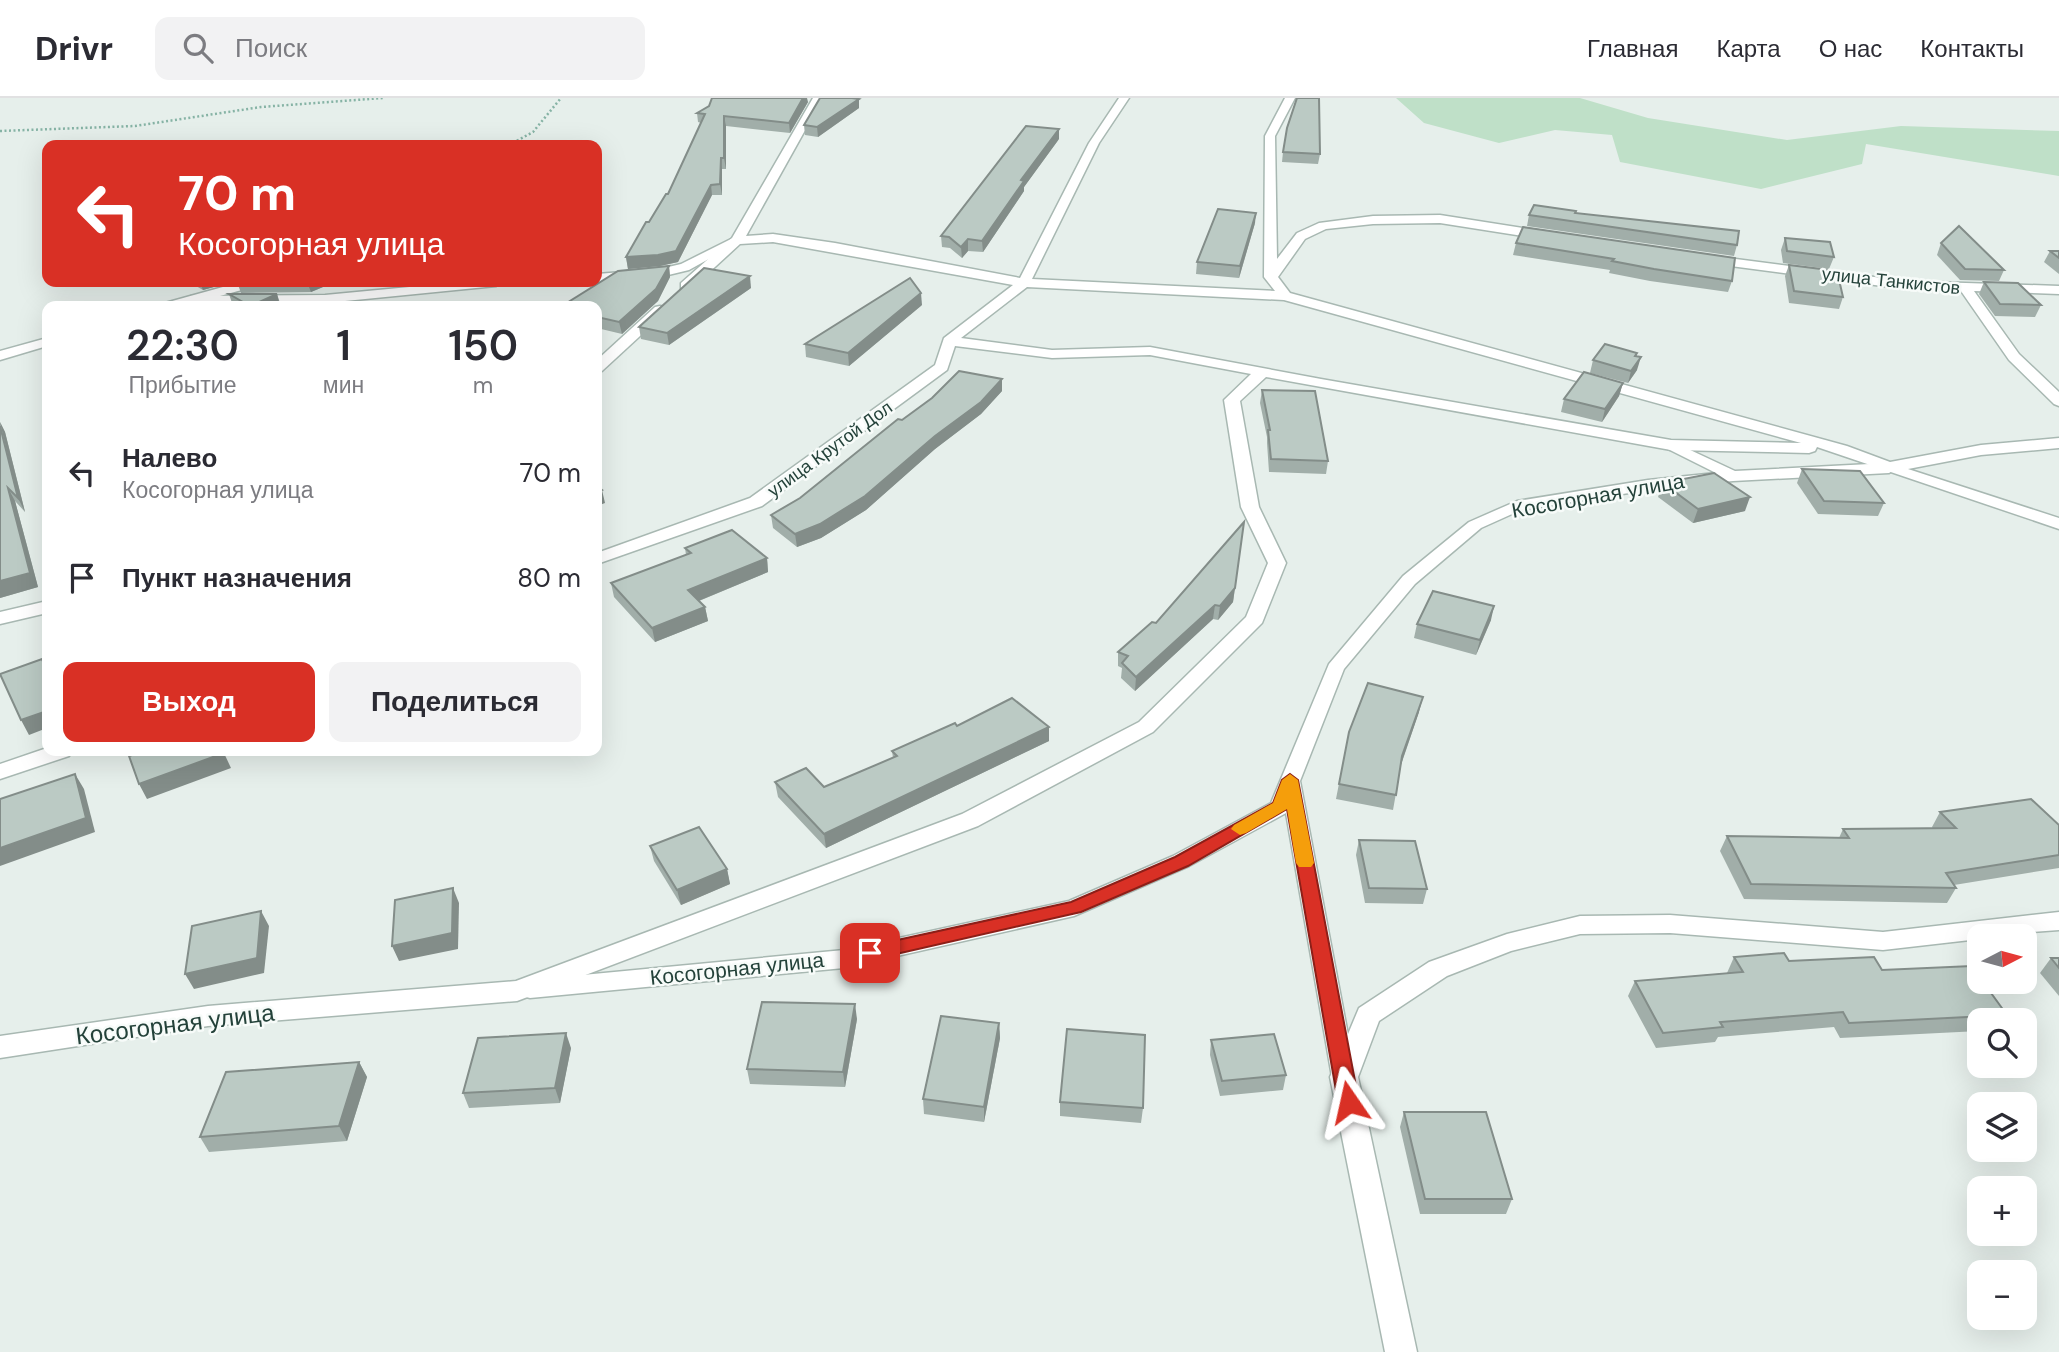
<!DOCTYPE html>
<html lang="ru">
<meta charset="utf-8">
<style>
:root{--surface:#fff;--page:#f2f2f3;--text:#2b2b33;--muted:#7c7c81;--line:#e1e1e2;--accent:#d93025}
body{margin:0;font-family:"DM Sans",sans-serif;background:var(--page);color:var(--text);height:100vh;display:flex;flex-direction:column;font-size:26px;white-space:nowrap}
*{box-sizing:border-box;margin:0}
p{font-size:23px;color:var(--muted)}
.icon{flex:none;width:38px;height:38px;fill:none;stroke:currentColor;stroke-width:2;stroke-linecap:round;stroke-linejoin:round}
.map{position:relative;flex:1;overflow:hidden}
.side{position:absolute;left:42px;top:203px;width:560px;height:455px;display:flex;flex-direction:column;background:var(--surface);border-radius:14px;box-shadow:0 7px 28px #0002}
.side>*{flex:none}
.top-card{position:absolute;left:42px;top:42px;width:560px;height:147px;border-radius:14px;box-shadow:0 7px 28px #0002;background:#d93025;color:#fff;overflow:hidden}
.needle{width:46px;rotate:84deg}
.controls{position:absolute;left:1967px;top:826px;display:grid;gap:14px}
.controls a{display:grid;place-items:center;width:70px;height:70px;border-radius:14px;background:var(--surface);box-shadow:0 7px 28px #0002;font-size:35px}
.pin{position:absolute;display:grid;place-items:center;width:60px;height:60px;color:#fff;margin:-30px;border-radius:14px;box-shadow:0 4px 10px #0006}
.me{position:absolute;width:77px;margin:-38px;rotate:349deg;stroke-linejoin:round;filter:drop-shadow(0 0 5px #0008)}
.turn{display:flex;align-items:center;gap:24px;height:147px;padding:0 21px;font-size:32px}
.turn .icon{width:91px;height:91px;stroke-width:2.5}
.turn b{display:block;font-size:49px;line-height:60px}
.eta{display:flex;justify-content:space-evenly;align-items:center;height:119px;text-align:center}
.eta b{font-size:42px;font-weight:600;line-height:49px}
.action{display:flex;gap:14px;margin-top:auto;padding:14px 21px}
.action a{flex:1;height:80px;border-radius:14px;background:var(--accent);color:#fff;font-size:28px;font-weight:600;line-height:80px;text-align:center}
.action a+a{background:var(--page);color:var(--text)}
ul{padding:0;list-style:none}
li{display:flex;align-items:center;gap:21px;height:105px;padding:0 21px}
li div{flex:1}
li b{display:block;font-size:26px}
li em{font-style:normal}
header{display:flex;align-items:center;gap:42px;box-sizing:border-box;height:98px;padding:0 35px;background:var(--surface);border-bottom:2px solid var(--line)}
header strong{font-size:33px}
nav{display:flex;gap:38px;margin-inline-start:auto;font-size:24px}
.search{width:490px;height:63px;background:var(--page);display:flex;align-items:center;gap:18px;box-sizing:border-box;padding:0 24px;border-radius:14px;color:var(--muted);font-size:26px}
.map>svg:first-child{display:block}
</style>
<header>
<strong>Drivr</strong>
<div class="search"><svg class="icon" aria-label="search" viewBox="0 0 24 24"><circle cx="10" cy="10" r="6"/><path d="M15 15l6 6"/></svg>Поиск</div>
<nav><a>Главная</a><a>Карта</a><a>О нас</a><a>Контакты</a></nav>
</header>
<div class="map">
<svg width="2059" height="1254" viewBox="0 0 2059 1254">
<rect width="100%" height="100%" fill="#e6efeb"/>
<path fill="#bfe0c8" d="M1396,0H1580L1648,20L1787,42L1901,28L2059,33V78L1866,46L1862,66L1761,91L1620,64L1612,37L1555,32L1499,45L1424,25Z"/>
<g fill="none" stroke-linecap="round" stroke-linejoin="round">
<g stroke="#a8b8b2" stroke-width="3">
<g id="service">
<path d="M733,140L743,142L689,172L660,179L597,184V176L660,171L681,166Z"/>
<path d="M462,184H502L496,188L325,205L191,206L185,202L191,198L325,197Z"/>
<path d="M1671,343L1735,373L1889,365L1897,370L1889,375L1733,383L1648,392L1521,412L1481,430L1415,486L1344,571L1300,683L1356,979L1353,986L1344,989L1335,986L1332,979L1286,715L1189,768L1074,818L844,870L530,900L522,898L518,891L522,884L530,882L844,852L1069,803L1173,758L1271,705L1329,566L1403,478L1469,424L1517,403L1648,382L1716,375L1666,350L1664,347Z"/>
</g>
</g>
<g stroke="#a8b8b2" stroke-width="3">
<g id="minor">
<path d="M813,0H823L746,138L773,136L835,145L1020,180L1089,45L1119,0H1129L1099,45L1032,181L1275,193L1264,179L1265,38L1285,0H1295L1275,38L1277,161L1297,135L1319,125L1373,118L1440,117L1549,134L1555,138L1549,142L1440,125L1373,126L1326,131L1305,141L1278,179L1290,195L1847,348L1890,364L1981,347L2059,340V350L1981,357L1908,371L2059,420V431L1817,349L1815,353L1809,355L1671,352L1266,279L1240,303L1259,409L1286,465L1262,525L1153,634L978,728L517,903L208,928L0,960V938L208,908L516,883L962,716L1139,624L1246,519L1268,465L1241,409L1224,302L1251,276L1150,257L1052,260L955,248L947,272L762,408L597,466V455L750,400L935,267L944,240L1013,187L773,144L740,146L691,191H681V185L732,140ZM1027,189L1284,202L1801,345L1671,342L1321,281L1150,249L1052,252L961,240Z"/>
<path d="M1705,157L1905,183L2059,188V196L1974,193L2019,256L2059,294V308L2054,306L2009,262L1961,193L1905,191L1700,164L1699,161Z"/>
<path d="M241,184H262L260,187L184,208H163L165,205Z"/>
<path d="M660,208L665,209V215L602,273L597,274V262L655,209Z"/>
<path d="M47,240V248L0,262V253Z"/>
<path d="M47,503V515L0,526V514Z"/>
<path d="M47,650V653H72L69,658L0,681V666Z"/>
<path d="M2059,814V832L1979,838V841L1883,852L1670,835L1580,836L1511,853L1447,878L1379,923L1358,979L1417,1254H1385L1330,979L1359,910L1429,864L1507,836L1580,818L1670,817L1883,834Z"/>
</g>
</g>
<g stroke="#86b3a5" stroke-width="2.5" stroke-dasharray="2 2.5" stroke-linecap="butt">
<path d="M0,33L135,28L261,9L383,0"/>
<path d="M509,47L533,34L561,0"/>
</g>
<use href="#service" fill="#fff" fill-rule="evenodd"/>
<use href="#minor" fill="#fff" fill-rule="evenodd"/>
</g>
<g fill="#a1aea9">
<path d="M859,1V10L818,39L805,37L804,27Z"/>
<path d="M808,4L790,35L726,28V71H722V97H712L678,164L660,168L628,171L626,159L668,96L701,25L698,24L697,15Z"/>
<path d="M1059,41L1024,89V93L983,154L968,153L962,160L950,150L942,149L941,138Z"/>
<path d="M1283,54L1320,56L1318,66L1282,64Z"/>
<path d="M1576,115L1737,147L1734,158L1527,128L1529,117Z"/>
<path d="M1255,125L1239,180L1196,176L1197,164Z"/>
<path d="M1523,129L1732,183L1728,194L1650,183L1609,175L1610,172L1513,157L1516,145Z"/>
<path d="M1785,140L1834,159L1829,171L1783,165L1781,152Z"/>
<path d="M1941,145L2004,172L1999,183L1960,182L1937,157Z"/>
<path d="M2050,153H2059V176L2044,164Z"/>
<path d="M1789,167L1843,199L1839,211L1789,205L1785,178Z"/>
<path d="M669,168L670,179L658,203L622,236L597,230V208Z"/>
<path d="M189,184H232L203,192Z"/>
<path d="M237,184H335L311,194L241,195Z"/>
<path d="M1984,184L2041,207L2035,219L1995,218L1979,196Z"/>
<path d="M751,190L669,247L641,241L639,229Z"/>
<path d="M229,196H277L281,208H233Z"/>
<path d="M922,207L849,268L806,259L805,246Z"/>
<path d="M1637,255V272L1628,285L1590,275L1593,262Z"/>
<path d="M1002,281V293L981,316L935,351L866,412L821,440L797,449L773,430L771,417L800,400L902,322Z"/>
<path d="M1623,285L1619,298L1602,324L1561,314L1564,301Z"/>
<path d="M1262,292L1328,363L1326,376L1269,374L1267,345V339L1260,305Z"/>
<path d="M0,324L5,334L25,414L15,403L38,489L0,500Z"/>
<path d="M1802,371L1884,405L1878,418L1818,416L1797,385Z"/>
<path d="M1663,385L1745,413L1693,425L1658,399Z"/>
<path d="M1244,424L1233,504L1218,522L1213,521L1135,593L1121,580L1122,570L1118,568V554L1156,525Z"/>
<path d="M685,450L767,460L768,474L699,503L705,509L708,523L655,544L614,499L611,485L686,457Z"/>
<path d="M1491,522L1476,557L1414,540L1417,526Z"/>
<path d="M1419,614L1401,667L1393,712L1336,701L1349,634Z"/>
<path d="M957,628L1049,629V643L826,750L778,699L775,684L824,689L893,660L892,653Z"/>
<path d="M1940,714L2059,727V770L1954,787L1956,790L1947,805L1744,801L1720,753L1727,738L1839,740L1843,731H1933L1932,729Z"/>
<path d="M1359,742L1427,791L1423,806L1365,805L1356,757Z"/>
<path d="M650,748L727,771L730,786L681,807L654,763Z"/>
<path d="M1734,859L1882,872L2007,917L2003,922H1979V933L1840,940L1834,929L1718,939L1715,944L1656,950L1628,898L1635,883L1727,875Z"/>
<path d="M2051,860H2059V898L2040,875Z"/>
<path d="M857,921L845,989L750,986L747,971Z"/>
<path d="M999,925L1000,940L984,1024L924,1016L923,1001Z"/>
<path d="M1211,942L1286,977L1283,992L1220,998L1210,957Z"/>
<path d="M571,950L560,1005L469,1010L463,995Z"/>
<path d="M359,964L367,979L347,1043L209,1054L200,1039Z"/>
<path d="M1060,1004L1143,1010L1141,1025L1060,1018Z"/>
<path d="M1404,1014L1512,1101L1506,1116H1420L1400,1029Z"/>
</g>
<g fill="#838d89">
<path d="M803,0H807L808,4L790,35L789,25Z"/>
<path d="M859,1V10L818,39L817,29Z"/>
<path d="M724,18L726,28V71L724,60Z"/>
<path d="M1059,31V41L1024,89V93L983,154L982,143L1021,82Z"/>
<path d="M721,60L722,71V97L720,86Z"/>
<path d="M711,87L712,97L678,164L660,168L628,171L626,159Z"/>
<path d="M1256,115L1255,125L1239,180L1240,168Z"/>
<path d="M968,141V153L962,160L961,149Z"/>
<path d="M669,168L670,179L658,203L622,236L619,224Z"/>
<path d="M750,178L751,190L669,247L667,235Z"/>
<path d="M200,184H232L203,192Z"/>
<path d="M307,184H335L311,194Z"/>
<path d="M921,195L922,207L849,268L848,255Z"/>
<path d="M277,196L280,208H250Z"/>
<path d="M1641,259L1637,272L1628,285L1631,273Z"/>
<path d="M1002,281V293L981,316L935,351L866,412L821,440L797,449L795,436Z"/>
<path d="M1623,285L1619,298L1602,324L1605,311Z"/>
<path d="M0,324L5,334L25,414L18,400Z"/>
<path d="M8,390L15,403L38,489L0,500V483Z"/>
<path d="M602,392L605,405L597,408V394Z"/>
<path d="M1750,399L1745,413L1693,425L1698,411Z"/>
<path d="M1244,424L1233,504L1218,522L1220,508Z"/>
<path d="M767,460L768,474L691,506L688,492Z"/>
<path d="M1215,507L1213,521L1135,593L1136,579Z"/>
<path d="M1494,508L1491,522L1476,557L1480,542Z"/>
<path d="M705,509L708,523L655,544L652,530Z"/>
<path d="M1423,599L1419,614L1399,672L1402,658Z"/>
<path d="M47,613V630L29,637L21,622Z"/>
<path d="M1049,629V643L826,750L824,736Z"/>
<path d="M223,653L231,670L147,701L139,686Z"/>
<path d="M75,676L84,691L95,734L0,768V750Z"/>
<path d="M727,771L730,786L681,807L677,792Z"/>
<path d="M453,790L459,805L458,851L399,863L392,848Z"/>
<path d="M261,813L269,828L264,875L194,891L185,876Z"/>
<path d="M855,906L857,921L845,989L843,974Z"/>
<path d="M999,925L1000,940L984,1024V1009Z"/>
<path d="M566,935L571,950L560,1005L555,990Z"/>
<path d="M359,964L367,979L347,1043L339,1028Z"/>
</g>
<g fill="#bbcac4" stroke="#838d89" stroke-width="2">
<path d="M712,0H803L789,25L724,18V60H721L720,86L711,87L676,153L658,157L626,159L646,124H649L666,96H668L705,16L697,15L709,8Z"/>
<path d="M820,0H852L859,1L817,29L804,27Z"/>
<path d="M1297,0H1319L1320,56L1283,54L1287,30Z"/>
<path d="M1026,28L1059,31L1021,82L1024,83L982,143L968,141L961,149L949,139L941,138Z"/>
<path d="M1534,107L1576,113L1575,115L1739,133L1737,147L1529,117Z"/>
<path d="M1218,111L1256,115L1240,168L1197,164Z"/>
<path d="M1959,128L2004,172L1965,171L1941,145Z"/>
<path d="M1523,129L1735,160L1732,183L1654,171L1612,163L1614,161L1516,145Z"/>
<path d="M1785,140L1830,144L1834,159L1787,153Z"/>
<path d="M2050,153H2059V160Z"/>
<path d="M1789,167L1837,173L1843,199L1794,193Z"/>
<path d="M669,168L656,191L619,224L597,219V208H562L618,173Z"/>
<path d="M704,170L750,178L667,235L639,229Z"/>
<path d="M910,180L921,195L848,255L805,246Z"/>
<path d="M1984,184L2018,185L2041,207L2000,206Z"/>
<path d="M229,196H277L250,208Z"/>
<path d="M1605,246L1637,255L1635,258L1641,259L1631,273L1593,262Z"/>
<path d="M959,273L1002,281L981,304L935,338L865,398L820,426L795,436L771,417L800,400L898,321L902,322L932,300Z"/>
<path d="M1584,274L1623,285L1605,311L1564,301Z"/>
<path d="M1262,292L1315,293L1328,363L1271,361L1268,332H1270Z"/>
<path d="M0,328L18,400L8,390L30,475L0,483Z"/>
<path d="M1802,371L1860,373L1884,405L1824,403Z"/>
<path d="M1714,375L1750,399L1698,411L1663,385Z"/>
<path d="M597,388L602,392L597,394Z"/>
<path d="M1244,424L1235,490L1220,508L1215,507L1136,579L1122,565L1128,558L1118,554L1152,524L1156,525Z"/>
<path d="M732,432L767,460L688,492L705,509L652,530L611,485L691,455L685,450Z"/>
<path d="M1433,493L1494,508L1480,542L1417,526Z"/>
<path d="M42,561L47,573V613L21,622L0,576Z"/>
<path d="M1368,585L1423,599L1402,658L1396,697L1339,686L1349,634Z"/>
<path d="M1012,600L1049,629L824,736L775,684L806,670L824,689L897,658L892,653L955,625L957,628Z"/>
<path d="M144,653H223L224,655L139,686L129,658Z"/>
<path d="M75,676L86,720L0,750V701Z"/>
<path d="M2031,701L2059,727V757L1946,775L1956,790L1751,786L1727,738L1849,740L1843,731L1956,730L1940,714Z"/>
<path d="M699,729L727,771L677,792L650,748Z"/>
<path d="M1359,742L1415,743L1427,791L1369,790Z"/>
<path d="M453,790L452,835L392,848L395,802Z"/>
<path d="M261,813L257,860L185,876L192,828Z"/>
<path d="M1784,855L1789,863L1874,859L1882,872L1972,868L1979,879V884H1983L2007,917L1849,925L1843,914L1720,924L1723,929L1663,935L1635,883L1743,874L1734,859Z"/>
<path d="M2051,860H2059V870Z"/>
<path d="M762,904L855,906L843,974L747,971Z"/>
<path d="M941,918L999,925L984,1009L923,1001Z"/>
<path d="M1067,931L1145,937L1143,1010L1060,1004Z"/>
<path d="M566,935L555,990L463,995L478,940Z"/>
<path d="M1274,936L1286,977L1222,983L1211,942Z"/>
<path d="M359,964L339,1028L200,1039L226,974Z"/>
<path d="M1404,1014H1486L1512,1101H1425Z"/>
</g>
<path fill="#d93025" stroke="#8d1f18" stroke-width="2" d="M1290,676L1298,682L1359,1004L1356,1010L1349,1012L1341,1010L1338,1004L1287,711L1188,768L1081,814L870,862L863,860L860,855L863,850L870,848L1071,804L1175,759L1273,705L1282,682Z"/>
<path fill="#f59e0b" d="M1290,676L1298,682L1314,765L1311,769H1299L1296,765L1287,711L1246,735L1240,737L1231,731L1234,727L1273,705L1282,682Z"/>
<g text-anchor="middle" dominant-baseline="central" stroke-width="5" stroke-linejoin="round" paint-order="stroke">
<g font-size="18" fill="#24423a" stroke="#f7fbf9">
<text transform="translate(1891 183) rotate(6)">улица Танкистов</text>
<text transform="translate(830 351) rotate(-36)">улица Крутой Дол</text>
</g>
<g font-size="21" fill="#24423a" stroke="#f7fbf9">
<text transform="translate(1598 398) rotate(-10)">Косогорная улица</text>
<text transform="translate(737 871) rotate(-6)">Косогорная улица</text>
</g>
<g font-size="24" fill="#24423a" stroke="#f7fbf9">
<text transform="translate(175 926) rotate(-7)">Косогорная улица</text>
</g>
</g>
</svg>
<div class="controls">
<a><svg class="needle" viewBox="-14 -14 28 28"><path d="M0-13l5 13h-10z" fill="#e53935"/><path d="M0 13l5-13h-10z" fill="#7c7c81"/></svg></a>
<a><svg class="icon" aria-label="search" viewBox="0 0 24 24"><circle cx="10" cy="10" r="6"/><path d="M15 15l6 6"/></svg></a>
<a><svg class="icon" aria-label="layers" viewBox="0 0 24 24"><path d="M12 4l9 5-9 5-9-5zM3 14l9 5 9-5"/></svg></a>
<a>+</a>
<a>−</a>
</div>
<div class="pin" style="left:870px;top:855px;background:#d93025"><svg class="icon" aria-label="arrive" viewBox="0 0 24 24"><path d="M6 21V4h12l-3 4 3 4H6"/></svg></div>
<svg class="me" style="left:1349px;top:1004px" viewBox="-20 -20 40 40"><path d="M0-17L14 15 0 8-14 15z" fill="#d93025" stroke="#fff" stroke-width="4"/></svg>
<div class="top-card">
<div class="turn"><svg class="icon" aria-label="left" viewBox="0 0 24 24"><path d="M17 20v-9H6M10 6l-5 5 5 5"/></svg><div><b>70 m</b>Косогорная улица</div></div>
</div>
<section class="side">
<div class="eta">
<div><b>22:30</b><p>Прибытие</p></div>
<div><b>1</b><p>мин</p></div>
<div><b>150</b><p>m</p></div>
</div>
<ul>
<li><svg class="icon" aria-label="left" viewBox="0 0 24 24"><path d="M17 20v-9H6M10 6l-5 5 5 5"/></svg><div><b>Налево</b><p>Косогорная улица</p></div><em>70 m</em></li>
<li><svg class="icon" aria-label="arrive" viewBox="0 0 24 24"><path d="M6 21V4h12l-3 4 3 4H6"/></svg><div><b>Пункт назначения</b></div><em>80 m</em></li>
</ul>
<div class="action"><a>Выход</a><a>Поделиться</a></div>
</section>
</div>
